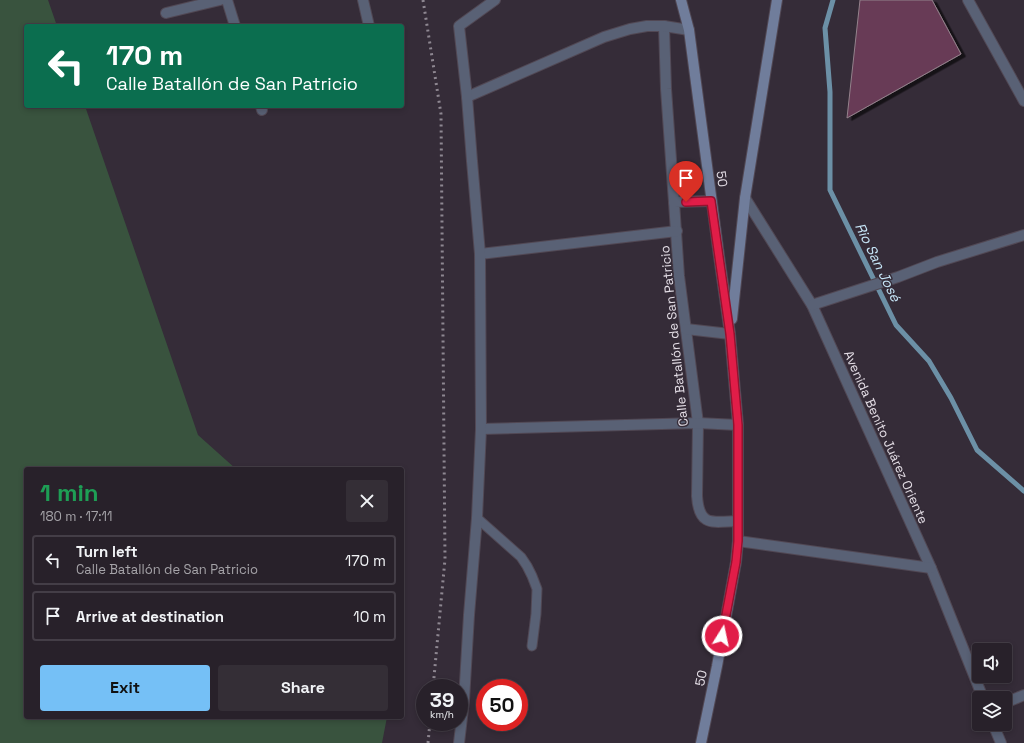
<!DOCTYPE html>
<meta charset="utf-8">
<style>
:root{--surface:#28212a;--page:#342e36;--text:#f1f3f6;--muted:#a5a3a8;--line:#443e47;--accent:#75c0f6}
body{margin:0;font-family:"Space Grotesk",sans-serif;background:var(--page);color:var(--text);height:100vh;display:flex;flex-direction:column;font-size:15px;white-space:nowrap}
*{box-sizing:border-box;margin:0}
p{font-size:13px;color:var(--muted)}
.icon{flex:none;width:22px;height:22px;fill:none;stroke:currentColor;stroke-width:2;stroke-linecap:round;stroke-linejoin:round}
.map{position:relative;flex:1;overflow:hidden}
.drawer{position:absolute;left:24px;top:467px;width:380px;height:252px;display:flex;flex-direction:column;background:var(--surface);border-radius:4px;box-shadow:0 2px 6px #0003,0 0 0 1px var(--line)}
.drawer>*{flex:none}
.guide{position:absolute;left:24px;top:24px;width:380px;height:84px;border-radius:4px;box-shadow:0 2px 6px #0003,0 0 0 1px var(--line);background:#0b6e4f;color:#fff;overflow:hidden}
.fabs{position:absolute;left:972px;top:643px;display:grid;gap:8px}
.fabs a{display:grid;place-items:center;width:40px;height:40px;border-radius:4px;background:var(--surface);box-shadow:0 2px 6px #0003,0 0 0 1px var(--line);font-size:20px}
.speed{position:absolute;left:416px;top:679px;display:flex;gap:8px;font-size:20px;font-weight:700;text-align:center}
.speed>*{display:grid;place-content:center;width:52px;height:52px;border-radius:50%;background:var(--surface);box-shadow:0 2px 6px #0003,0 0 0 1px var(--line);line-height:1}
.speed small{font-size:10px;font-weight:400}
.speed .limit{border:6px solid #d22;background:#fff;color:#111}
.pin{position:absolute;display:grid;place-items:center;width:34px;height:34px;color:#fff;margin:-41px -17px;border-radius:50% 50% 50% 0;rotate:-45deg;box-shadow:0 0 4px #0007}
.pin .icon{rotate:45deg}
.me{position:absolute;width:44px;margin:-22px;rotate:10deg;stroke-linejoin:round;filter:drop-shadow(0 0 3px #0008)}
.turn{display:flex;align-items:center;gap:14px;height:84px;padding:0 16px;font-size:18px}
.turn .icon{width:52px;height:52px;stroke-width:2.5}
.turn b{display:block;font-size:28px;line-height:34px}
.round{display:grid;place-items:center;flex:none;width:42px;height:42px;border-radius:4px;background:var(--page)}
.summary{display:flex;align-items:center;justify-content:space-between;height:68px;padding:0 16px}
h1{font-size:24px;font-weight:700;line-height:30px;color:#1e9e55}
.button{display:flex;gap:8px;margin-top:auto;padding:8px 16px}
.button a{flex:1;height:46px;border-radius:4px;background:var(--accent);color:#111;font-size:16px;font-weight:700;line-height:46px;text-align:center}
.button a+a{background:var(--page);color:var(--text)}
ul{padding:0;list-style:none}
li{display:flex;align-items:center;gap:12px;height:50px;margin:0 8px 6px;padding:0 8px;border:2px solid var(--line);border-radius:4px}
li div{flex:1}
li b{display:block;font-size:15px}
li em{font-style:normal}
.map>svg:first-child{display:block}
</style>
<div class="map">
<svg width="1024" height="743" viewBox="0 0 1024 743">
<defs>
<filter id="shadow"><feDropShadow dx="4.5" dy="2.5" stdDeviation="0" flood-color="#0009"/></filter>
</defs>
<rect width="100%" height="100%" fill="#352c38"/>
<path fill="#39533e" d="M0,0H48L57,26H26V106H85L198,435L236,469H26V717H387L382,743H0Z"/>
<g fill="none" stroke-linecap="round" stroke-linejoin="round">
<path stroke="#6c90a6" stroke-width="5" d="M833,0L825,28L830,92V190L896,325L929,361L951,398L977,450L1024,491"/>
</g>
<path fill="#673b56" stroke="#94828c" filter="url(#shadow)" d="M860,0H932L961,54L847,118Z"/>
<g fill="none" stroke-linecap="round" stroke-linejoin="round">
<g stroke="#514854" stroke-width="11">
<path id="service" d="M477,518L521,557L527,566L532,576L537,589L536,614L532,646"/>
</g>
<g stroke="#514854" stroke-width="12">
<g id="minor">
<path d="M227,0L235,26"/>
<path d="M363,0L369,26"/>
<path d="M968,0L1024,101"/>
<path d="M166,13L220,0"/>
<path d="M664,26L666,89L674,202"/>
<path d="M467,97L604,37L630,29L647,26H664L689,30"/>
<path d="M261,106L262,110"/>
<path d="M745,198L812,305L931,568L983,698"/>
<path d="M711,201L674,202L679,276L698,423L697,496C699,527 712,522 737,521"/>
<path d="M480,254L677,231"/>
<path d="M812,305L898,277L937,262L1024,235"/>
<path d="M686,329L730,334"/>
<path d="M481,429L698,423L738,425"/>
<path d="M738,541L931,568"/>
<path d="M1005,703L1024,695"/>
<path d="M993,724L1001,743"/>
<path d="M459,743L464,700L469,615L477,518L481,429L480,254L472,161L467,97L459,26L495,0"/>
</g>
</g>
<g stroke="#514854" stroke-width="12">
<g id="secondary">
<path d="M681,0L689,30L719,256L730,334L738,425V541L736,562L717,666L701,743"/>
<path d="M732,319L745,198L777,0"/>
</g>
</g>
<use href="#service" stroke="#596175" stroke-width="9"/>
<use href="#minor" stroke="#596175" stroke-width="10"/>
<use href="#secondary" stroke="#707d9b" stroke-width="10"/>
<g stroke="#8e8791" stroke-width="3" stroke-dasharray="2 4" stroke-linecap="butt">
<path d="M423,0L441,114L445,559L433,688"/>
<path d="M428,743L430,722"/>
</g>
</g>
<g fill="none" stroke-linecap="round" stroke-linejoin="round">
<g stroke="#92132f" stroke-width="10">
<path id="route" d="M686,202L711,201L730,334L738,425V541L736,562L722,636"/>
</g>
<use href="#route" stroke="#e11d48" stroke-width="7"/>
</g>
<g text-anchor="middle" dominant-baseline="central" stroke-width="3" stroke-linejoin="round" paint-order="stroke">
<g font-size="13" fill="#e4dee6" stroke="#352c38">
<text transform="translate(722 179) rotate(83)">50</text>
<text transform="translate(674 336) rotate(-96)">Calle Batallón de San Patricio</text>
<text transform="translate(886 437) rotate(66)">Avenida Benito Juárez Oriente</text>
<text transform="translate(701 678) rotate(-78)">50</text>
</g>
<g font-size="14" font-style="italic" fill="#c6e5f7" stroke="#352c38">
<text transform="translate(878 262) rotate(64)">Rio San José</text>
</g>
</g>
</svg>
<div class="fabs">
<a><svg class="icon" aria-label="sound" viewBox="0 0 24 24"><path d="M4 9h4l5-4v14l-5-4H4zM17 9q2 3 0 6"/></svg></a>
<a><svg class="icon" aria-label="layers" viewBox="0 0 24 24"><path d="M12 4l9 5-9 5-9-5zM3 14l9 5 9-5"/></svg></a>
</div>
<div class="speed"><div>39<small>km/h</small></div><div class="limit">50</div></div>
<div class="pin" style="left:686px;top:202px;background:#d93025"><svg class="icon" aria-label="arrive" viewBox="0 0 24 24"><path d="M6 21V4h12l-3 4 3 4H6"/></svg></div>
<svg class="me" style="left:722px;top:636px" viewBox="-20 -20 40 40"><circle r="17" fill="#e11d48" stroke="#fff" stroke-width="3"/><path d="M0-11L8 9 0 5-8 9z" fill="#fff"/></svg>
<div class="guide">
<div class="turn"><svg class="icon" aria-label="left" viewBox="0 0 24 24"><path d="M17 20v-9H6M10 6l-5 5 5 5"/></svg><div><b>170 m</b>Calle Batallón de San Patricio</div></div>
</div>
<section class="drawer">
<div class="summary"><div><h1>1 min</h1><p>180 m · 17:11</p></div><a class="round"><svg class="icon" aria-label="close" viewBox="0 0 24 24"><path d="M6 6l12 12M18 6L6 18"/></svg></a></div>
<ul>
<li><svg class="icon" aria-label="left" viewBox="0 0 24 24"><path d="M17 20v-9H6M10 6l-5 5 5 5"/></svg><div><b>Turn left</b><p>Calle Batallón de San Patricio</p></div><em>170 m</em></li>
<li><svg class="icon" aria-label="arrive" viewBox="0 0 24 24"><path d="M6 21V4h12l-3 4 3 4H6"/></svg><div><b>Arrive at destination</b></div><em>10 m</em></li>
</ul>
<div class="button"><a>Exit</a><a>Share</a></div>
</section>
</div>
